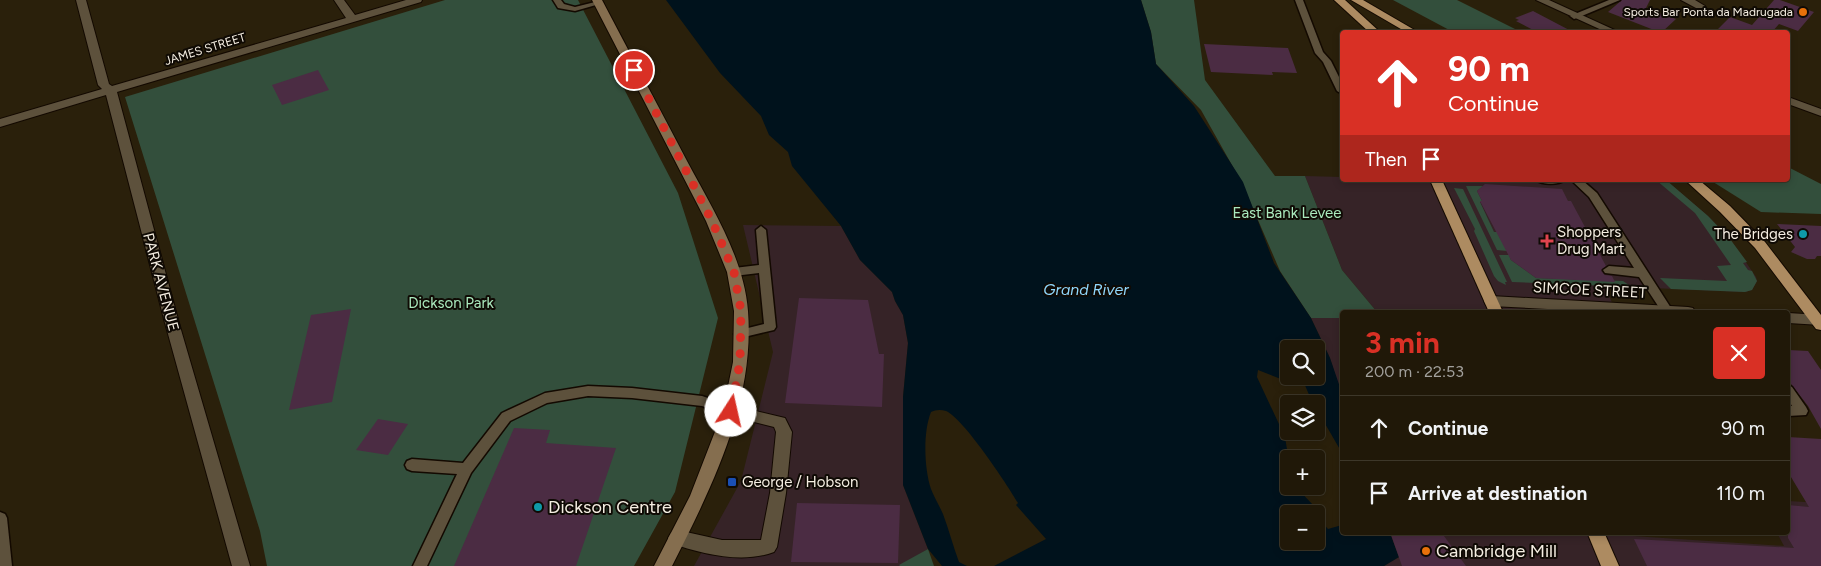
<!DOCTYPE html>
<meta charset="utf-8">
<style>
:root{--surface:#201808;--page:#2d2516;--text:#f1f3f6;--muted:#a2a09c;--line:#3d3729;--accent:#d93025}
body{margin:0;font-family:Figtree,sans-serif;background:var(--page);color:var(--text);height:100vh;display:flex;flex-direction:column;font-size:19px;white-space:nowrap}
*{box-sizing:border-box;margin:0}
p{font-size:16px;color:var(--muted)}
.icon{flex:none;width:28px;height:28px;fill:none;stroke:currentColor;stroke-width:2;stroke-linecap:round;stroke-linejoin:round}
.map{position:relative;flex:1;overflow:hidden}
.side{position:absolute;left:1340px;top:310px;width:450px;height:225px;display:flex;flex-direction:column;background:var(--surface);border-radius:5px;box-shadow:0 2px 8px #0003,0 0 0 1px var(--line)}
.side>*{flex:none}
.banner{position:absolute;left:1340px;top:30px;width:450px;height:152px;border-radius:5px;box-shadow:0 2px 8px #0003,0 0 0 1px var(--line);background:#d93025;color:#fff;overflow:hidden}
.controls{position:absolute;left:1280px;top:340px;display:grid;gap:10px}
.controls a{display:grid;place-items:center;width:45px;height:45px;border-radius:5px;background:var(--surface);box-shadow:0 2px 8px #0003,0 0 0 1px var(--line);font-size:25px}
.pin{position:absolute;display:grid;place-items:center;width:42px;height:42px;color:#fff;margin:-21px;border:2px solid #fff;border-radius:50%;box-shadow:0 1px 5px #0007}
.me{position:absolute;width:55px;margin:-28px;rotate:10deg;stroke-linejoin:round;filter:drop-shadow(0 0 4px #0008)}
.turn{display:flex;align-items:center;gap:18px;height:105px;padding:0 25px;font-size:22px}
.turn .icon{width:65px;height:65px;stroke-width:2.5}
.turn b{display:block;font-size:35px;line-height:42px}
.then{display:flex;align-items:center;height:48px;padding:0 25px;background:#0003;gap:10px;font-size:19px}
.round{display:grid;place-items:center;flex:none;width:52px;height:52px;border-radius:5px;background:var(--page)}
.head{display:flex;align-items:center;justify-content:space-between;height:85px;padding:0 25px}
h1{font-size:30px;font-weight:700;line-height:38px;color:var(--accent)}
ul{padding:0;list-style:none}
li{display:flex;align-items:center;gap:15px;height:65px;padding:0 25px;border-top:1px solid var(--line)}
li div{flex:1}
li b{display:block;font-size:19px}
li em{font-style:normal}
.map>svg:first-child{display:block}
</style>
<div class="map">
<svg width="1821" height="566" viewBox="0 0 1821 566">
<rect width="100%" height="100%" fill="#2a200b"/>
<g fill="#362327">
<path d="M1305,176L1342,177V180H1666L1708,216L1730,239L1756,277L1757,281L1752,290L1745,292L1605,286L1616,312H1377L1342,270Z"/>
<path d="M743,225L841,226L860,260L892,292L895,301L903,315L908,343L903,397V485L928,549L900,566H694L741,481L773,352Z"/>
<path d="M1311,318H1342V397L1330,358Z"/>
<path d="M1788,501L1821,503V566H1384L1399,557L1390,532H1631L1633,536L1784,546L1777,533L1788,532Z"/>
</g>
<g fill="#334f3c">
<path d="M445,0H578L678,193L718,318L675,492L634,566H267L260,531L125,97Z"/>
<path d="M1141,0H1194L1205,80L1275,176H1305L1342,270L1377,312H1342V318H1311L1280,271L1242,183L1201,110L1156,64L1151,32Z"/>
<path d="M1393,0H1457L1521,32H1453Z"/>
<path d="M1788,167L1821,184V214L1761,212L1710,180H1788Z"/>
<path d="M1656,180H1666L1708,216L1730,239L1747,262L1743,263L1748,270L1752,271L1757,281L1752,290L1745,292L1671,289L1660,278L1727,281L1717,266L1731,265L1695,213Z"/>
<path d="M1466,186H1483L1477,191L1482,201L1480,202L1494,232H1497L1507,251L1497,250Z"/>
<path d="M1454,188L1463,189L1507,282H1505L1506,285L1498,281L1494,276L1474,231L1475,229Z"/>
<path d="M1499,255H1509L1511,260L1536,278L1623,281L1632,287L1512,282Z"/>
<path d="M928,549L934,566H900L899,565Z"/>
</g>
<path fill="#00121c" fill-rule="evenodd" d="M666,0H1141L1151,32L1156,64L1194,106L1243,182L1274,263L1311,318L1330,358L1342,393V453L1316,408V404H1313L1304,383H1291L1258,370L1257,377L1285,437L1289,462V486H1295L1313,505L1319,519L1328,529L1342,525V532L1390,533L1399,557L1384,566H994L1046,539L1016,505L1018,503C1007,484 963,418 946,411C940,409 935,410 931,412C923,432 924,468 931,489C934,497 939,505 943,514C949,530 953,546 959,562L967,566H942L928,549L903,485V397L908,343L903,315L895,301L892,292L860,260L841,226L792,166L788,152L769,135L761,116L720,73ZM1289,349H1316V376H1289ZM1289,514H1316V541H1289Z"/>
<g fill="#4b2c43">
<path d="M1622,0H1650L1646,8L1676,19L1662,32H1659L1608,12Z"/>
<path d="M1774,0H1780L1814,12L1798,31L1779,24L1772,32H1715L1730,17L1752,25Z"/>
<path d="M1533,11L1573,32H1537L1516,21L1519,20L1515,18Z"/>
<path d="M1204,44L1288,48L1297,73L1272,72L1273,75L1211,72Z"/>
<path d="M318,70L329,90L282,105L272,85Z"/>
<path d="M1485,184L1562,189L1568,201H1571L1606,266L1601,271L1605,275L1612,276L1615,282L1536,278L1511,260L1480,201H1482L1477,191Z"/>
<path d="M1777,224L1821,226V256H1817L1815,259H1807L1791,252L1795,247Z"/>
<path d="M799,298L868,300L879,354H884L882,407L785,403Z"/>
<path d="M351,309L332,402L289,410L311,315Z"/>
<path d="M1788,350L1808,351L1821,370V429L1808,406L1788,380Z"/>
<path d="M378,419L408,424L388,455L356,450Z"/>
<path d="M514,428L550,430L546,443L616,448L576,566H454Z"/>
<path d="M1788,437L1821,439V566H1647L1634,539L1794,548L1788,538V505L1809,507L1788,472Z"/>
<path d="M797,503L900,505L898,563L791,562Z"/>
<path d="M1390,532H1441L1466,566H1402Z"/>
</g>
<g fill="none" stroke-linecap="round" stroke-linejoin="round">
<g stroke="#130900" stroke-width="3">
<g id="service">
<path d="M553,0H561L564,4L575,7L599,1L603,3L575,11L558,8Z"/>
<path d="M1295,0H1303L1323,52L1331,61L1342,83V94L1337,91L1323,62L1315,53Z"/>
<path d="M1609,0H1620L1577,18L1574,19L1570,16Z"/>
<path d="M1536,180H1565C1559,185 1542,185 1536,180Z"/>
<path d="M1571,180H1582L1597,193L1671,308L1672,312H1662L1639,277L1605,273L1603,270L1609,266L1634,268L1589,197Z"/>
<path d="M761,226L766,230L776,327L774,330L740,338L736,337L734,334L736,331L764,324L759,273L734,276L728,272L734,268L759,265L756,230Z"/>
<path d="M1788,385L1792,387L1806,407L1808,411L1806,415L1788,416V406H1792L1788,399Z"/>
<path d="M588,386L632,388L702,396L735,407L737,411L735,415L731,416L702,406L632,398L588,396L547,403L510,421L471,473L427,566H413L457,474L412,471L407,469L405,465L407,461L412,459L463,463L502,413L545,393Z"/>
<path d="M0,512L5,514L7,518L12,566H0Z"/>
</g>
</g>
<g stroke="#130900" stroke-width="2">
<g id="minor">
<path d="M76,0H86L109,84L112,86L346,18L334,0H344L355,15L406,0H422L421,2L117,92L179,323L250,566H232L165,323L106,95L0,127V119L102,89L98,85Z"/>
<path d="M1536,0H1549L1619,32H1606Z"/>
<path d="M1681,0H1695L1705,6L1704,8H1696Z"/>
<path d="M1788,97L1821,109V116L1788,104Z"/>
<path d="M1491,296L1688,307L1693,308L1695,312H1604L1491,306L1486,305L1484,301L1486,297Z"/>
<path d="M1788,313L1821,315V325L1788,323Z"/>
<path d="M731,405L785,418L792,432L786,493L777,547L774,552C743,564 701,554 671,543L668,538L671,533L677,530L722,540H761L770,493L776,432L774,427L726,415L723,411L726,407Z"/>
</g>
</g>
<g stroke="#130900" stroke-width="2">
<path id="secondary" d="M592,0H602C630,54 659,107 687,161C712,208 744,258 748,311C755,402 712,487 672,566H654L690,496L723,411L733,362L734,311L727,272L706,221Z"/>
</g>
<g stroke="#130900" stroke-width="2">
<g id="primary">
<path d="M1334,0H1345L1380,32H1369Z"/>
<path d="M1351,0H1363L1418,32H1406Z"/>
<path d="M1430,180H1442L1503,312H1489Z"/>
<path d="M1685,180H1699L1730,206L1765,242L1821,315V330L1816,329L1755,248L1720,212Z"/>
<path d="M1587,532H1604L1619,566H1601Z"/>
</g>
</g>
<use href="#service" fill="#5d513c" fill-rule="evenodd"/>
<use href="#minor" fill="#5d513c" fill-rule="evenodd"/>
<use href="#secondary" fill="#856e4f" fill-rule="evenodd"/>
<use href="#primary" fill="#ad8b61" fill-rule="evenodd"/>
</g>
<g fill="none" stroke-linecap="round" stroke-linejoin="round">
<path stroke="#d93025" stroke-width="9" stroke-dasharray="0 16.2" d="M634,70L712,221L734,272L741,311L740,362L731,411"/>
</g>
<g fill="#e8710a" stroke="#0f0a04" stroke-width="2">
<circle cx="1803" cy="12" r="5"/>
<circle cx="1426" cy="551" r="5"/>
</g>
<g fill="#0f9aa8" stroke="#0f0a04" stroke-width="2">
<circle cx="1803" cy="234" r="5"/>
<circle cx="538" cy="507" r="5"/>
</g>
<path fill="#e0444e" stroke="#0f0a04" stroke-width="2" d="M1544.5 233.5h5v5h5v5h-5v5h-5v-5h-5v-5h5z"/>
<rect fill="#1a4fb4" stroke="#0f0a04" stroke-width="2" x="727" y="477" width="10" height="10" rx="2.5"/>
<g text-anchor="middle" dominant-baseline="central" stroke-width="4" stroke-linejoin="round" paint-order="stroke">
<g font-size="12" fill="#f5eee2" stroke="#0f0a04" text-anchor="end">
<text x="1793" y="12">Sports Bar Ponta da Madrugada</text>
</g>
<g font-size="12" fill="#f5eee2" stroke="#0f0a04">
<text transform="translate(205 49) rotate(-17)">JAMES STREET</text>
</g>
<g font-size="15" fill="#aae9bd" stroke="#0f0a04">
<text x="1287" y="213">East Bank Levee</text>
<text x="451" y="303">Dickson Park</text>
</g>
<g font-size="15" fill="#f5eee2" stroke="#0f0a04" text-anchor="start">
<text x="1557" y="232">Shoppers<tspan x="1557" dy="17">Drug Mart</tspan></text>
<text x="1793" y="234" text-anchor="end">The Bridges</text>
<text x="742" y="482">George / Hobson</text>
</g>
<g font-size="15" fill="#f5eee2" stroke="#0f0a04">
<text transform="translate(161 282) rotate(75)">PARK AVENUE</text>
<text transform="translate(1590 290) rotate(3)">SIMCOE STREET</text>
</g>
<g font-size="16" font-style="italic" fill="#90d8fd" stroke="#0f0a04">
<text x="1086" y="289">Grand River</text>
</g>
<g font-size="18" fill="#f5eee2" stroke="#0f0a04" text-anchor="start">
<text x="548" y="507">Dickson Centre</text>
<text x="1436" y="551">Cambridge Mill</text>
</g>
</g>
</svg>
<div class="controls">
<a><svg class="icon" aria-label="search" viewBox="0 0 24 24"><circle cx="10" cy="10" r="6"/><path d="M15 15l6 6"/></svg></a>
<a><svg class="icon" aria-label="layers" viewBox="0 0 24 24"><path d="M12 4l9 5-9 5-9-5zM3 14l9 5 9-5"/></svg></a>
<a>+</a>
<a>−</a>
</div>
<div class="pin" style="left:634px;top:70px;background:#d93025"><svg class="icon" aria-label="arrive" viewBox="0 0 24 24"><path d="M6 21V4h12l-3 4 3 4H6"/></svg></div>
<svg class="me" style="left:731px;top:411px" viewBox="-20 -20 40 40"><circle r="19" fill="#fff"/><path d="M0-13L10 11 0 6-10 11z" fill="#d93025"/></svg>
<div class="banner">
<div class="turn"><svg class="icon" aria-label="ahead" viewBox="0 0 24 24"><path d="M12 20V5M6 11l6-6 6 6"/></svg><div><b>90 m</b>Continue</div></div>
<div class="then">Then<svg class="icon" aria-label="arrive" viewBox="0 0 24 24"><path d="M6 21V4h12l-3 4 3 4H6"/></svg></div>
</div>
<section class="side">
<div class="head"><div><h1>3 min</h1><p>200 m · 22:53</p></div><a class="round" style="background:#d93025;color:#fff"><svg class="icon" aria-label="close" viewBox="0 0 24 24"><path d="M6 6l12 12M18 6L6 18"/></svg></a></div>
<ul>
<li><svg class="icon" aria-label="ahead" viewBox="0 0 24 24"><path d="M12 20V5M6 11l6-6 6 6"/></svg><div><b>Continue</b></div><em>90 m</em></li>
<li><svg class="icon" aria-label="arrive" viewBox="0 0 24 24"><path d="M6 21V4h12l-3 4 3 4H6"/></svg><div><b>Arrive at destination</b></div><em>110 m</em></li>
</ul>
</section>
</div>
